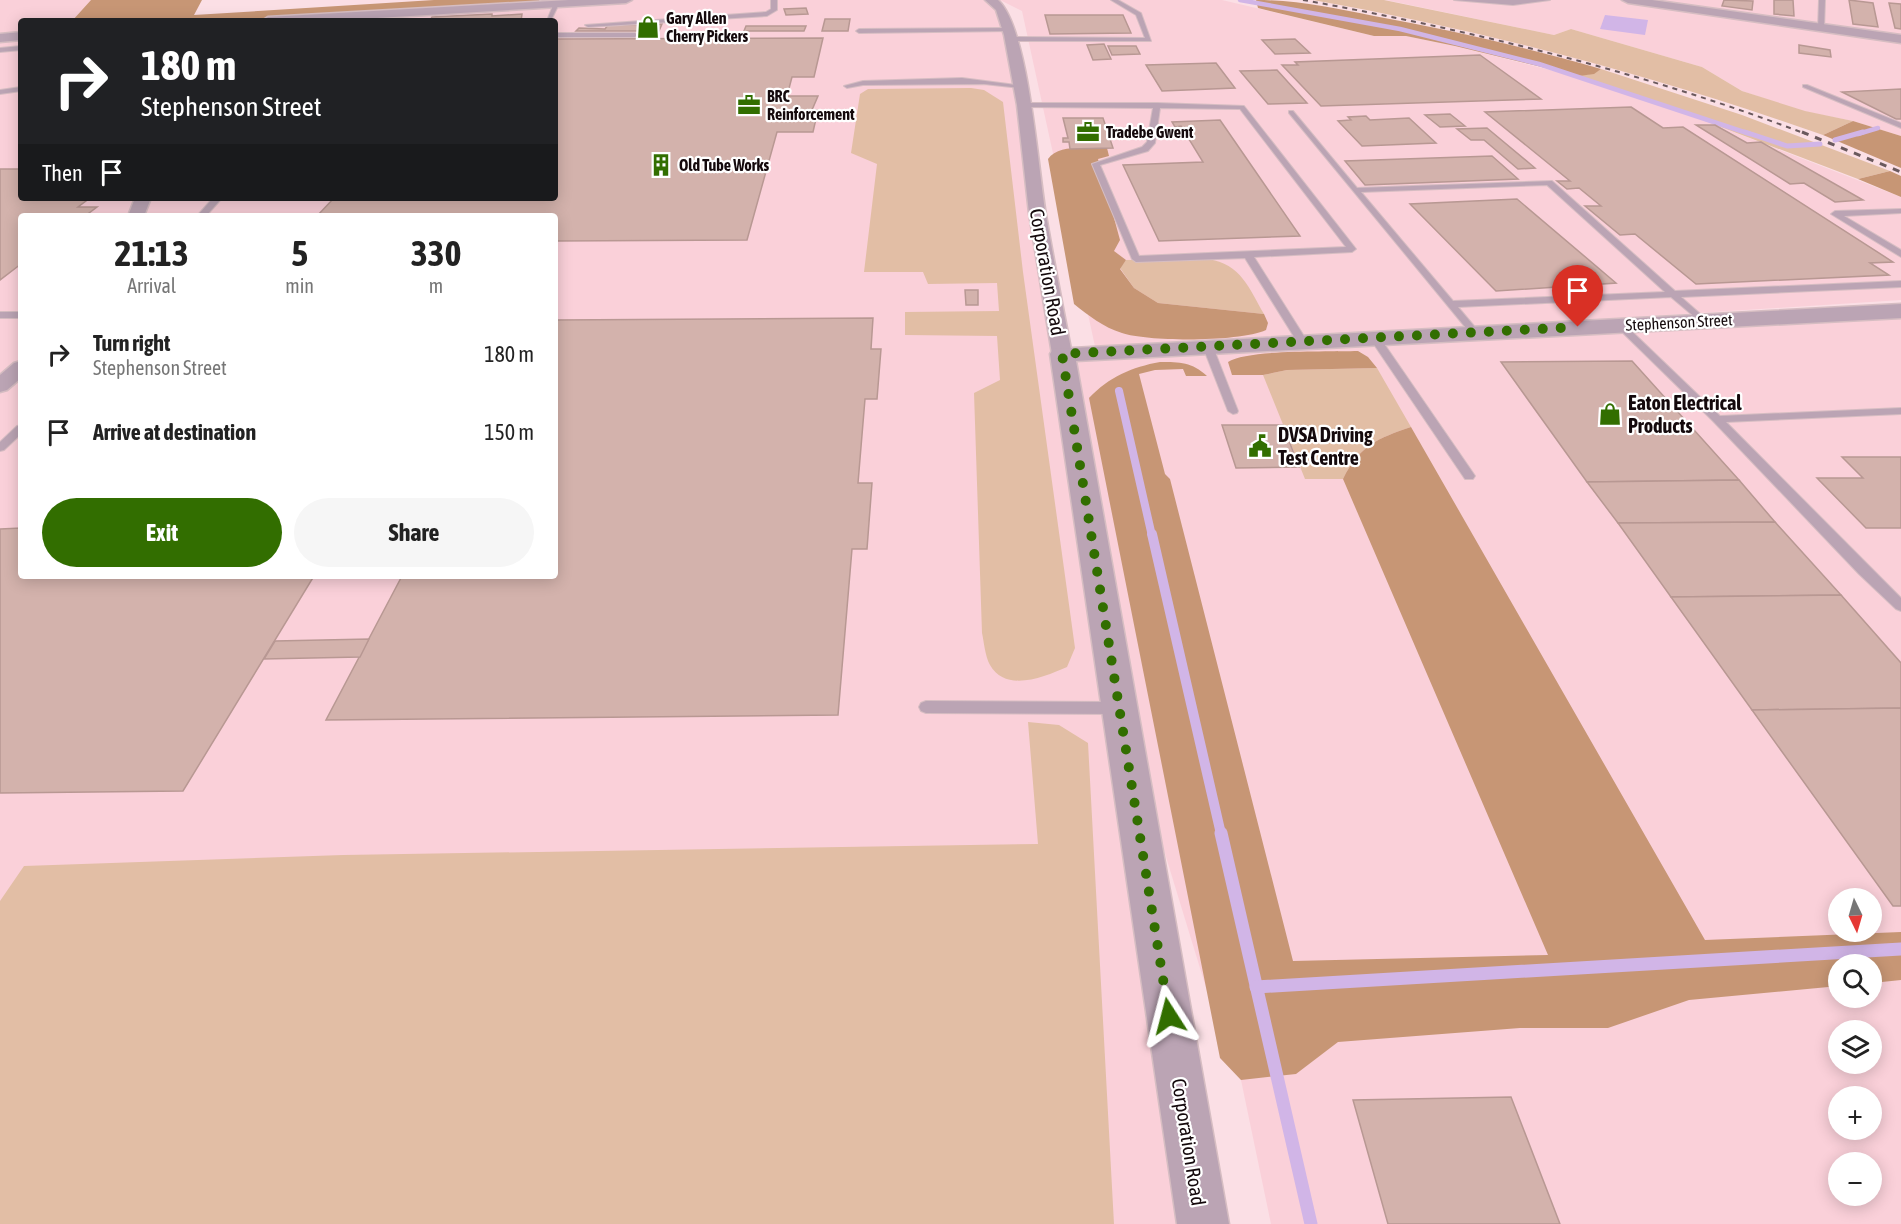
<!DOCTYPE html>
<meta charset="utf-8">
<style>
:root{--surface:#fff;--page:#f6f6f6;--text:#222;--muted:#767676;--accent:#326e00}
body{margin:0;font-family:"Asap Condensed",sans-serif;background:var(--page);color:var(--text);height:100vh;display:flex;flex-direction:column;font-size:22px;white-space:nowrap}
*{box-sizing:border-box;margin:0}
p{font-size:20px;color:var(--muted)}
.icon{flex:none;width:33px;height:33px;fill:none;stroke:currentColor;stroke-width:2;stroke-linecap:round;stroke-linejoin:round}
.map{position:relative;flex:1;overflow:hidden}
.drawer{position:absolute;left:18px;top:213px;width:540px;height:366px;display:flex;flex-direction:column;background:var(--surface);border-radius:6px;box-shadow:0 3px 15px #0003}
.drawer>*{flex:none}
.guide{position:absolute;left:18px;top:18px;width:540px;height:183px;border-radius:6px;box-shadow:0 3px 15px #0003;background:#202124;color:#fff;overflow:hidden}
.needle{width:39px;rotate:175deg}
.buttons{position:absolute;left:1828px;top:888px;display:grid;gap:12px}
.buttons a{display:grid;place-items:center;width:54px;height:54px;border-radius:50%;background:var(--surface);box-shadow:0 3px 15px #0003;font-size:30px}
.pin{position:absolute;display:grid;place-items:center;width:51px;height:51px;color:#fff;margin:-62px -26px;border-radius:50% 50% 50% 0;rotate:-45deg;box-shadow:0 0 6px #0007}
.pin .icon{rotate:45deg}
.me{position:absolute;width:66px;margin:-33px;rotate:351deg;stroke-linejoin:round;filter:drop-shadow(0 0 4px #0008)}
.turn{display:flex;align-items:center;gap:21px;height:126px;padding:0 24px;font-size:27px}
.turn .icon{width:78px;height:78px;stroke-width:2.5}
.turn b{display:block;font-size:42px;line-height:51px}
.then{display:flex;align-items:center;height:57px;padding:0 24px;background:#0003;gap:12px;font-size:22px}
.eta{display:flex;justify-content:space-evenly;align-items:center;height:102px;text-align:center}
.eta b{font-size:36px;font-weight:700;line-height:42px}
.button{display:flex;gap:12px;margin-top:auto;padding:12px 24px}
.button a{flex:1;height:69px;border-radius:36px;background:var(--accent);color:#fff;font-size:24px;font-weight:700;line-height:69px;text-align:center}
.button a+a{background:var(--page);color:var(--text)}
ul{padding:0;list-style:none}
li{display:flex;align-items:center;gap:18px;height:78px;padding:0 24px}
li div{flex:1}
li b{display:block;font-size:22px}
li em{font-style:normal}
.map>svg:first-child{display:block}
</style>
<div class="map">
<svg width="1901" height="1224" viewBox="0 0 1901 1224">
<rect width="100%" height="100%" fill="#fbdfe5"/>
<g fill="#fad0d9" fill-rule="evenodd">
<path d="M0,0H91L72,21H21V198H555V21H268L626,0H991L1001,9L1062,354L1096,351L1022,11L1000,0H1222L1374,36H1406L1455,46L1566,74L1700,119L1901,197V300L1141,349L1901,317V949L1207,991L1122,713L1191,1224H0ZM21,216H555V576H21ZM1839,898H1872V932H1839Z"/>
<path d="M1386,0H1901V136L1853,121L1802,111L1742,91L1702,67L1571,29L1554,35Z"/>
<path d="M1901,958V1224H1271L1226,1008ZM1839,964H1872V998H1839ZM1839,1030H1872V1064H1839ZM1839,1096H1872V1130H1839ZM1839,1162H1872V1196H1839Z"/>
</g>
<g fill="#e2bea5">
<path d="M1313,0H1384L1554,35L1571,29L1702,67L1742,91L1805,111L1853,121L1823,135C1656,76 1487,31 1313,0Z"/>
<path d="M1601,69L1742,115L1890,171L1858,179L1700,119L1566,74C1579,76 1590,76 1601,69Z"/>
<path d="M971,88L984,90L1003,102L1023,272L1075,648L1067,667C1044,677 1006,693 990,665C985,656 984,642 982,633L974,393L1000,380L997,336L905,335V312L999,311L997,283L928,284L923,272H864L877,164L851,153L860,94L868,89Z"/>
<path d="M1208,259C1241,264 1249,288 1264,314L1158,303L1134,288L1120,268L1126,260Z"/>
<path d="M1377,368L1411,427C1378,438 1359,446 1343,479H1305L1263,375L1287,370Z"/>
<path d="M1028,722L1059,725L1088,743L1114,1224H0V901L24,866L343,855L1038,844Z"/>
</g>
<g fill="#c79675">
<path d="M91,0H202L194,15L434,0H539L541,4L268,21H72Z"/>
<path d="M1256,0C1296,0 1334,8 1374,16C1450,30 1526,47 1601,69L1594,74L1579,76L1455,46L1406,36H1374L1258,8Z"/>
<path d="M1853,121L1901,136V168L1823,135Z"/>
<path d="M1107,148L1109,156L1098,159L1120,240L1114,251L1126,260L1120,269L1134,288L1158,303L1264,314L1268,323L1266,330C1240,342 1149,342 1122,333C1103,327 1089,316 1074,304L1048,159C1059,143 1089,149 1107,148Z"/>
<path d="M1890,171L1901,176V197L1858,179Z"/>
<path d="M1358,351L1368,357L1377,368L1287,370L1263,375H1232L1228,362C1248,349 1330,352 1358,351Z"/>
<path d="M1160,362C1180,362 1192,362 1207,376H1186L1183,369L1155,370L1139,374L1165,474L1170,479L1293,961L1548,955L1343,479C1359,446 1378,438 1411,427L1705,940L1901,932V980L1872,983V964H1839V986L1689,1000L1608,1028H1520L1338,1042L1296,1074L1241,1080L1220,1058L1089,398C1109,377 1132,367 1160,362Z"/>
</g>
<path fill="#d1b5e7" d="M1605,15L1648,20L1645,35L1600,29Z"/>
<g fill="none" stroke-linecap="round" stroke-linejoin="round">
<g stroke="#d1b5e7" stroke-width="4.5">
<path d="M1240,0L1400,29L1539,64L1750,134"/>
<path d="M1858,134L1878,128"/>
</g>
<g stroke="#d1b5e7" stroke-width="5">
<path d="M1745,132L1787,146L1820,144"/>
<path d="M1835,140L1863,132"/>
</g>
<path stroke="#d1b5e7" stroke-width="8" d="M1119,391L1152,536"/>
<path stroke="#d1b5e7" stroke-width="10" d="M1152,534L1221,834"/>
<g stroke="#d1b5e7" stroke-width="13">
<path d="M1221,833L1311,1224"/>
<path d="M1256,987L1901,949"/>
</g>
</g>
<g fill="#d3b2ac" stroke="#b89893" stroke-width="1.5">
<path d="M1724,0L1753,1L1752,10L1722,6Z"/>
<path d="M1774,0H1793L1794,16L1774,14Z"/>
<path d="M1849,0L1873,3L1878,27L1853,24Z"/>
<path d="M1889,3L1901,4V29L1895,28Z"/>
<path d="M806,8L808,14L786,15L784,9Z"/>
<path d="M492,14V16L522,14L521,21H430L432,17Z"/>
<path d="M1045,15H1123L1131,33L1050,34Z"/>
<path d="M825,19H850L848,31H822Z"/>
<path d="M662,24L659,31H576L579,28L605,29L608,25Z"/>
<path d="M746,26H806L804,31H744Z"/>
<path d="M823,38L814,77H792L787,96H818L812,110H818L813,132H777L747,240L555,241V216H317L334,198H555V39Z"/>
<path d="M1295,39L1310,53L1275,54L1262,40Z"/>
<path d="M1104,44L1111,59L1093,60L1087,45Z"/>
<path d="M1799,45L1830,50L1831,57L1799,53Z"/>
<path d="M1108,46H1136L1140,54L1112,55Z"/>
<path d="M1480,55L1541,99L1321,106L1282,65H1298L1295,62Z"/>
<path d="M1216,63L1235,88L1162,91L1146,65Z"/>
<path d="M1277,70L1307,103L1268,104L1240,71Z"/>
<path d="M1901,89V119H1896L1842,92Z"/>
<path d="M1631,107L1663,128L1683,127L1893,262L1870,263L1889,275L1696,284L1635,234L1620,235L1585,206H1601L1579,188L1567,189L1557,181H1570L1485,112Z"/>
<path d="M1450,114L1465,126L1440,127L1425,115Z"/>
<path d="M1366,116L1370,120L1409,118L1436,143L1362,146L1338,121L1351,120L1348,117Z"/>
<path d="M1063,118H1103L1113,148L1070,149L1069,142H1063V138H1068Z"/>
<path d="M1220,120L1300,236L1159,241L1123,165L1203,162L1181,126L1175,127L1172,122Z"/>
<path d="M1696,125H1715L1747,143L1761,142L1863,200L1835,202L1804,183L1790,184Z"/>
<path d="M1487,128L1535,168L1518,169L1484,140H1471L1457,129Z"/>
<path d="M1492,156L1518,179L1365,185L1345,161Z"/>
<path d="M0,169H21V198H90L78,207H97L85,216H21V264L0,280Z"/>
<path d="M1517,199L1616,283L1496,291L1410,204Z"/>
<path d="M965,290H978V305H966Z"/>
<path d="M873,318L871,349H881L877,399H865L858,483H872L867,549H852L838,715L326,720L402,576H555V320Z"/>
<path d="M1632,361L1739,480L1587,482L1501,362Z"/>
<path d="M1222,425H1283L1299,467L1236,468Z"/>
<path d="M1842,457H1901V528H1866L1817,478H1863Z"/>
<path d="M1739,480L1775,522L1618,523L1587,482Z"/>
<path d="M1775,522L1841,595L1671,597L1618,523Z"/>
<path d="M21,528V576H314L183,791L0,793V529Z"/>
<path d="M1841,595L1901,663V708L1752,710L1671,597Z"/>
<path d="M369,639L360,657L264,659L275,641Z"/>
<path d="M1901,708V906H1893L1752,710Z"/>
<path d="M1511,1097L1560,1224H1388L1353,1100Z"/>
</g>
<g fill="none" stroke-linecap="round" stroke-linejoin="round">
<g stroke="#d6bdc2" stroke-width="2">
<g id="service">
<path d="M771,0H777V10L767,16L588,27L585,25L766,12L771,9Z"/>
<path d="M1111,0H1118L1141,13L1151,41H1011L1008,39L1011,37L1145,38L1136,15Z"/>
<path d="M1454,0H1550L1513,5Z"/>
<path d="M1819,0H1825L1824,29L1821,31L1818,29Z"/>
<path d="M554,3L559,4L552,18H548Z"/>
<path d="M1008,28L1010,31L859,33L856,31L859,29Z"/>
<path d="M555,33H635L638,35L635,37H555Z"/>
<path d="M21,46V50L0,52V48Z"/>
<path d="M962,78L1023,86L1020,88L984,84L863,85L847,88L844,86L863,81Z"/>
<path d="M1803,85H1807L1901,123V128L1803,87Z"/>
<path d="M21,87V91L0,94V90Z"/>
<path d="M1157,103L1244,106L1356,249L1352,252L1254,257L1307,341L1306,343H1298L1245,258L1136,262L1132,259L1092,164L1142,147L1147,142L1153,108L1024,107L1021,105L1024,103ZM1160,108L1240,109L1346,247L1139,256L1100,165L1148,151L1155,143Z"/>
<path d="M1289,111H1293L1357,188L1552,181L1675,291L1901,281V287L1681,297L1706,319V323L1703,324L1671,297L1458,307L1479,332L1471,334L1289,113ZM1547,185L1665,292L1453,301L1361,192Z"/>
<path d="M213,198H222L206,216H197Z"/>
<path d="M1901,209V213L1844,216L1901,250V257L1831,214L1835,211Z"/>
<rect x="0" y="312" width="21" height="6"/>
<path d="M1620,322L1623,323L1720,416L1901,408V414L1726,422L1901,598V611L1896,609L1859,574L1713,421L1617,327L1615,325Z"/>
<path d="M1374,334L1378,335L1473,473L1475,476L1473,479H1465L1369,337Z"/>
<path d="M1208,344L1213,347L1238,411L1237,413L1233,414L1228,411L1203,347Z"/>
<path d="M21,425V434L4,450L0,451V442L17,426Z"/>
<path d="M926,701L1118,702L1123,704L1125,708L1123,712L1118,714L926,713L921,711L919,707L921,703Z"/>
</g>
</g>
<g stroke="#d6bdc2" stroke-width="3">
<g id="minor">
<path d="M569,0H632L626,3L327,21H262L268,17Z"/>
<path d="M985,0H998C1029,28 1038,170 1046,215C1054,262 1063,308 1072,354L1069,358H1055L1052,354L1029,213L1017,105L1004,35L996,10Z"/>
<path d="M1622,0H1652L1901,35V43L1628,3Z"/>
<path d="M21,32V40L0,42V34Z"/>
<path d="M135,198H151L144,216H128Z"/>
<path d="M21,361V378L7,390L0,392V375L14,363Z"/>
</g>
</g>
<g stroke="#d6bdc2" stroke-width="3">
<path id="tertiary" d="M1901,304V318L1076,361L1229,1224H1177L1050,354L1053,349Z"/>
</g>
<use href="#service" fill="#bba4b4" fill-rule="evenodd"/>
<use href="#minor" fill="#bba4b4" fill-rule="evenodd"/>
<use href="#tertiary" fill="#bba4b4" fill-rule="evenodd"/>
<path stroke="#6a595d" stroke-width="2" stroke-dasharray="5 5" stroke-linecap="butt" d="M1303,0C1475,31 1643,72 1806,134"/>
<path stroke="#6a595d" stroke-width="3" stroke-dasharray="7 7" stroke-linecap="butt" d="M1802,132L1901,172"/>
</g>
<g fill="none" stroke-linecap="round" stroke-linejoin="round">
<path stroke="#326e00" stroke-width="10" stroke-dasharray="0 18" d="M1169,1016L1062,354L1578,327"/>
</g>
<defs>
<g id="shop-bare" transform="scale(1.8)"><path d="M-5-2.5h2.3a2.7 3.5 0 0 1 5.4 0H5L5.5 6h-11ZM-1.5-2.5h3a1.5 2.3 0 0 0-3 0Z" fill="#326e00" stroke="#fff" stroke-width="2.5" paint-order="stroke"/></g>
<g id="office-bare" transform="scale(1.8)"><path d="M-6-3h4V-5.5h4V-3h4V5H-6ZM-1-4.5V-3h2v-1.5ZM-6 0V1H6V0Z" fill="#326e00" stroke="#fff" stroke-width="2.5" paint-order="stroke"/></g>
<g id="building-bare" transform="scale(1.8)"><path d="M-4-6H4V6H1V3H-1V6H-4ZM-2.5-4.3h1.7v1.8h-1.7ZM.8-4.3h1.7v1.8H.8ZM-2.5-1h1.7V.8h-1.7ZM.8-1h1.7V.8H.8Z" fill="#326e00" stroke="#fff" stroke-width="2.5" paint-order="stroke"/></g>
<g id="civic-bare" transform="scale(1.8)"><path d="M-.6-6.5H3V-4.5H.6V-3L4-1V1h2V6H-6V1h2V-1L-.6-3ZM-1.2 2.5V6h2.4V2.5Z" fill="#326e00" stroke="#fff" stroke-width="2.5" paint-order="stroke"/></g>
</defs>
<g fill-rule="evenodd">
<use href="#shop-bare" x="648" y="27"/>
<use href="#office-bare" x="749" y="105"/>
<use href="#office-bare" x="1088" y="132"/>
<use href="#building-bare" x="661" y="165"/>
<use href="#shop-bare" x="1610" y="414"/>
<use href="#civic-bare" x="1260" y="446"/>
</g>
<g text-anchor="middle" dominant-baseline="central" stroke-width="4.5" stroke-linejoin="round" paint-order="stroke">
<g font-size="16" font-weight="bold" fill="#14090c" stroke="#fff" text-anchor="start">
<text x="666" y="18">Gary Allen<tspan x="666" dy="18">Cherry Pickers</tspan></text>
<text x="767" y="96">BRC<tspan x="767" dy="18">Reinforcement</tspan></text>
<text x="1106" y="132">Tradebe Gwent</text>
<text x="679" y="165">Old Tube Works</text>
</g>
<g font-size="16" fill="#14090c" stroke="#fff">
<text transform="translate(1679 322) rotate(-3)">Stephenson Street</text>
</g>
<g font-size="20" fill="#14090c" stroke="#fff">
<text transform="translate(1048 272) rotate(80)">Corporation Road</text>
<text transform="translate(1189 1142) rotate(81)">Corporation Road</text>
</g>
<g font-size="20" font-weight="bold" fill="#14090c" stroke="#fff" text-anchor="start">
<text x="1628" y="402">Eaton Electrical<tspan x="1628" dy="23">Products</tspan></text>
<text x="1278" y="434">DVSA Driving<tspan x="1278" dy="23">Test Centre</tspan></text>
</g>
</g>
</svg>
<div class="buttons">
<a><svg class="needle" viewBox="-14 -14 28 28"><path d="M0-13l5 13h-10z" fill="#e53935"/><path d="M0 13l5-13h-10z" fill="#767676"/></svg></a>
<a><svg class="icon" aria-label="search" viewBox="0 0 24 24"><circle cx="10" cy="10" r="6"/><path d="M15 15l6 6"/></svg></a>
<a><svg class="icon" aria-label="layers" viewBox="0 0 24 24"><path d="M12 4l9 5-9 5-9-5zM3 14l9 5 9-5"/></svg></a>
<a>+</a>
<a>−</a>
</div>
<div class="pin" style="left:1578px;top:327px;background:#d93025"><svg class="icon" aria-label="arrive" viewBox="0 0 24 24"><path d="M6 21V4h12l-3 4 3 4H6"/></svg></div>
<svg class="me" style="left:1169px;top:1016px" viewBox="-20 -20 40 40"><path d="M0-17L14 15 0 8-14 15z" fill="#326e00" stroke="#fff" stroke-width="4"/></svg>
<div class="guide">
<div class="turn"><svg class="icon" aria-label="right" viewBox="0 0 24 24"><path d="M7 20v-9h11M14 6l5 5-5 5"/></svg><div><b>180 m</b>Stephenson Street</div></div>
<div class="then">Then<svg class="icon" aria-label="arrive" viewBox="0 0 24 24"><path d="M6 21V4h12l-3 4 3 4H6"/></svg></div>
</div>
<section class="drawer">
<div class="eta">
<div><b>21:13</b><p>Arrival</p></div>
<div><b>5</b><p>min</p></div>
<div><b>330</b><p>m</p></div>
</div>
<ul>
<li><svg class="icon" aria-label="right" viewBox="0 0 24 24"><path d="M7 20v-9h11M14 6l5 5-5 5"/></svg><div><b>Turn right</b><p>Stephenson Street</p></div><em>180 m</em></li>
<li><svg class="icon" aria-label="arrive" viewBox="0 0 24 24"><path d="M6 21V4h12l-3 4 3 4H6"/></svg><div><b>Arrive at destination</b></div><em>150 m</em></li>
</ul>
<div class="button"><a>Exit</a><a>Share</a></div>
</section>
</div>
